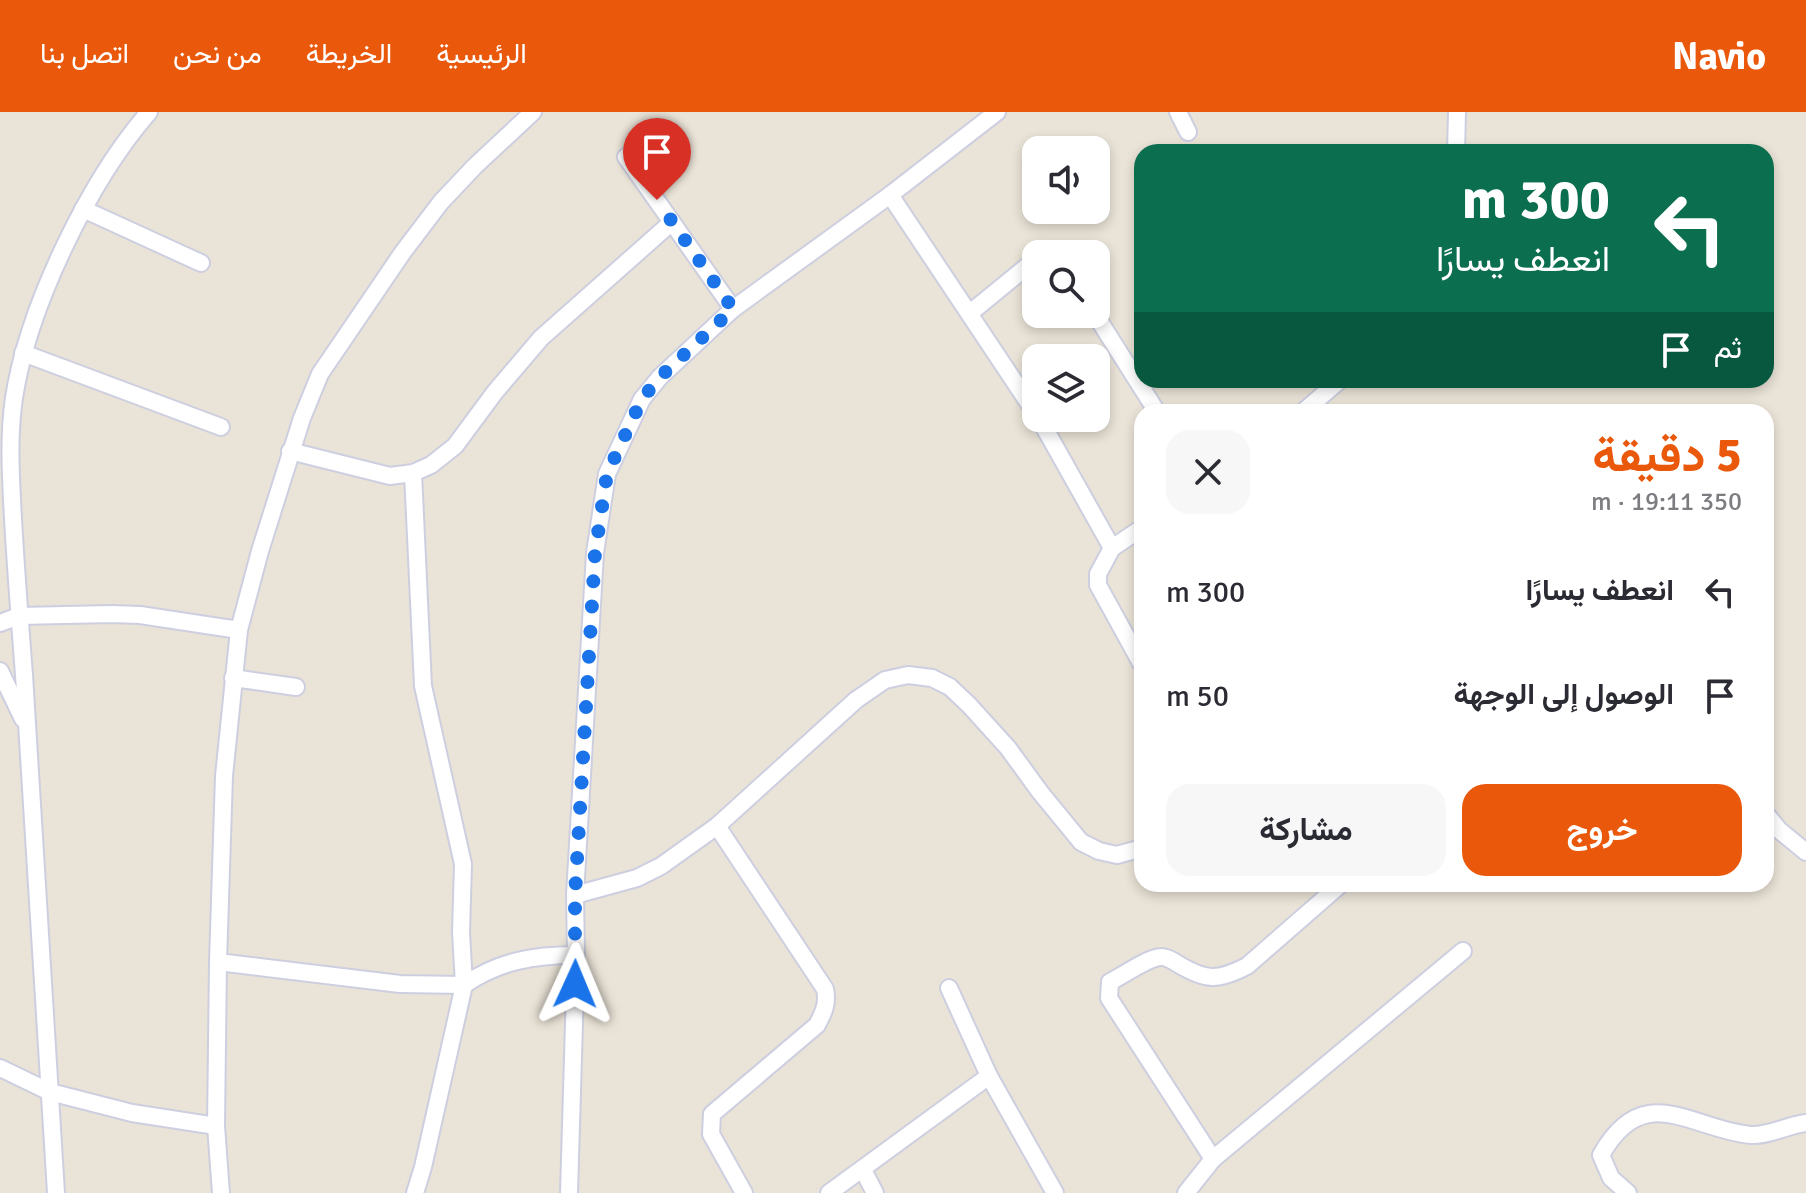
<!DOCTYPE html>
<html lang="ar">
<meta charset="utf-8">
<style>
:root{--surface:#fff;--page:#f7f7f7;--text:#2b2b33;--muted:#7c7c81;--accent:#ea580c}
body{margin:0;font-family:Signika,Vazirmatn,sans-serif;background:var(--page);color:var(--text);direction:rtl;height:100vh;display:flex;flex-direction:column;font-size:30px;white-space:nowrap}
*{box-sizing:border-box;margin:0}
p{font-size:26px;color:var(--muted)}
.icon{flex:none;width:44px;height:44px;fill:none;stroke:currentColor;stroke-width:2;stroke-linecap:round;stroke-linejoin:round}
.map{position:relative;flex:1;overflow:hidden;direction:ltr}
.details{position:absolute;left:1134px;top:292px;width:640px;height:488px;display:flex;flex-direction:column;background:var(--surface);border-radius:24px;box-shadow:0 4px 12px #0003;direction:rtl}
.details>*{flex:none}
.hud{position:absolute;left:1134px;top:32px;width:640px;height:244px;border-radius:24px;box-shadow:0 4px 12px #0003;direction:rtl;background:#0b6e4f;color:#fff;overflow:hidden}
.controls{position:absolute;left:1022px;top:24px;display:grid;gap:16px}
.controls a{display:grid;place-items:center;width:88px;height:88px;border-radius:16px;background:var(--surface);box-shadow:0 4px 12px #0003;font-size:40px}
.pin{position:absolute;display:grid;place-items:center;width:68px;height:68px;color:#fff;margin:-82px -34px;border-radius:50% 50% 50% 0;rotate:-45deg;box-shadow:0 0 8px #0007}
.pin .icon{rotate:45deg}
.me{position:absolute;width:88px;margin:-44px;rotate:1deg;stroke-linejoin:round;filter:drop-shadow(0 0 6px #0008)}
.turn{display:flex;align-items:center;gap:28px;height:168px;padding:0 32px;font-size:36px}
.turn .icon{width:104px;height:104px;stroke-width:2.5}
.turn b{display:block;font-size:56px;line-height:68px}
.then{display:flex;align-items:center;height:76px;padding:0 32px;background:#0003;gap:16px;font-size:30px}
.round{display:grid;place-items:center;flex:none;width:84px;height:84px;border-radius:24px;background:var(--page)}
.summary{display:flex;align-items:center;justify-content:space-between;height:136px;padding:0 32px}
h1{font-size:48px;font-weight:700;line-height:60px;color:var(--accent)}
.button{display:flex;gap:16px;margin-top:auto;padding:16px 32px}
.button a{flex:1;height:92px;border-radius:24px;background:var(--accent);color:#fff;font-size:32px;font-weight:700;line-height:92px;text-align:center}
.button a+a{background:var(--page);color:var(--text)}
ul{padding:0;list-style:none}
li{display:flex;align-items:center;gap:24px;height:104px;padding:0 32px}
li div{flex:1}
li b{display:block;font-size:30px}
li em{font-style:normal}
header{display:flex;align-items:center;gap:48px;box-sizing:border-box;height:112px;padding:0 40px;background:var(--accent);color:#fff}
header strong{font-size:38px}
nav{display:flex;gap:44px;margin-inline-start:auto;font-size:28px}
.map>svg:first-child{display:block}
</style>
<header>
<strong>Navio</strong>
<nav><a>الرئيسية</a><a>الخريطة</a><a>من نحن</a><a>اتصل بنا</a></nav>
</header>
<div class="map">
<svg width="1806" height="1081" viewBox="0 0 1806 1081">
<rect width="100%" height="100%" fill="#eae3d7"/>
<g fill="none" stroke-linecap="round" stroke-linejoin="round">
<g stroke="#cdcfe0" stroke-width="20">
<g id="minor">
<path d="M1178,0L1188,20"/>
<path d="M1456,40L1457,0"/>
<path d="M626,45L733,197"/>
<path d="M890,83L1036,302"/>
<path d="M83,97L201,151"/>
<path d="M970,201L1036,147"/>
<path d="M1095,202L1157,300"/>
<path d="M23,241L221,315"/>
<path d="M1303,300L1340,268"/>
<path d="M1039,306L1112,436L1098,462V473L1142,553"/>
<path d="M290,339L390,364L413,361L431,353L455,334L495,280L541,226L672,110"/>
<path d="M413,361L423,574L463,752L461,820L464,873L400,872L218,850L224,664L239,518L260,439L302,306L320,262L403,140L441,90L475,54L533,0"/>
<path d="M1112,436L1142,416"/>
<path d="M0,511L19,504L112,502L140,503L239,518"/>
<path d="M0,559L23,607"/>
<path d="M233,566L296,575"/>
<path d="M1766,702L1779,718L1806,740"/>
<path d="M717,714L825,877C828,891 824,900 817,913L712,1002L711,1022L744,1081"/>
<path d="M575,783L637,766L661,754L717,714L856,588L885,568L908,563L932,566L950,575L969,593L1008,636L1040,680L1081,730L1099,739L1117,743L1142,736"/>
<path d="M218,850L216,1014L221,1081"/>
<path d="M949,876L989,964L1055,1081"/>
<path d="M0,956L50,980L132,1001L216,1014"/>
<path d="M1213,1047L1109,886L1110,870C1122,864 1149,845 1161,845C1167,845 1172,848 1178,852C1206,869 1218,869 1247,854L1341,772"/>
<path d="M863,1058L875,1081"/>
<path d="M56,1081C45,908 35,736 24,563C20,511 16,459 13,407C11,367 8,326 14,286C28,195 89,69 149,0"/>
<path d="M415,1081L423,1055L464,873C499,849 534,843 576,843"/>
<path d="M569,1081L576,843L575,783L595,441L607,362L642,287L660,265L733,197L890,83L997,0"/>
<path d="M829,1081L989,964"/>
<path d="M1186,1081L1213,1047L1463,839"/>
<path d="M1628,1081L1611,1066L1601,1043C1644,967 1690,1017 1751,1023C1769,1024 1788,1013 1806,1011"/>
</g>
</g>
<use href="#minor" stroke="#fff" stroke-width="16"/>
</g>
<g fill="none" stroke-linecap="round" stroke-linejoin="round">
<path stroke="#1a73e8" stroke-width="14" stroke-dasharray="0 25.2" d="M575,872V783L595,441L607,362L642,287L660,265L733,197L657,88"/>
</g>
</svg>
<div class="controls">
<a><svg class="icon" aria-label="sound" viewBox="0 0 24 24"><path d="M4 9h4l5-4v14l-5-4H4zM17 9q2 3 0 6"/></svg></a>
<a><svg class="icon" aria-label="search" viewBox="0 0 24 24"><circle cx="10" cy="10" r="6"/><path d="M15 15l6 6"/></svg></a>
<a><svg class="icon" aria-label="layers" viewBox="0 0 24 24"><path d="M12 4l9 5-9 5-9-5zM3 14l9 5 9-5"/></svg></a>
</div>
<div class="pin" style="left:657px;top:88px;background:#d93025"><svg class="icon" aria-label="arrive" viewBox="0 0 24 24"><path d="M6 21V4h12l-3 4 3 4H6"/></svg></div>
<svg class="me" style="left:575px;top:872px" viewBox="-20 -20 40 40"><path d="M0-17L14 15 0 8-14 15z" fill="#1a73e8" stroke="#fff" stroke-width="4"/></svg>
<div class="hud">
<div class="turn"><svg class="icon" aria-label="left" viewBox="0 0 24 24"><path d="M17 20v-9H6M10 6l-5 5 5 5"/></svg><div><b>300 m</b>انعطف يسارًا</div></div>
<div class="then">ثم<svg class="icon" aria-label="arrive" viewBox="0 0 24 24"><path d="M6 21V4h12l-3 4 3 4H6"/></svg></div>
</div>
<section class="details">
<div class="summary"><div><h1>5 دقيقة</h1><p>350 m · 19:11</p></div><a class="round"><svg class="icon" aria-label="close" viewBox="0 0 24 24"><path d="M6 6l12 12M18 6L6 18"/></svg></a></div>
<ul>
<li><svg class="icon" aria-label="left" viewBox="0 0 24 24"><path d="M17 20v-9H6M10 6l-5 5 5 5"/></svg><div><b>انعطف يسارًا</b></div><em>300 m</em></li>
<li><svg class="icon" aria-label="arrive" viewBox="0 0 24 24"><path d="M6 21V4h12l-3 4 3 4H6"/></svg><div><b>الوصول إلى الوجهة</b></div><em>50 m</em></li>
</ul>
<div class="button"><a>خروج</a><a>مشاركة</a></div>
</section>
</div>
